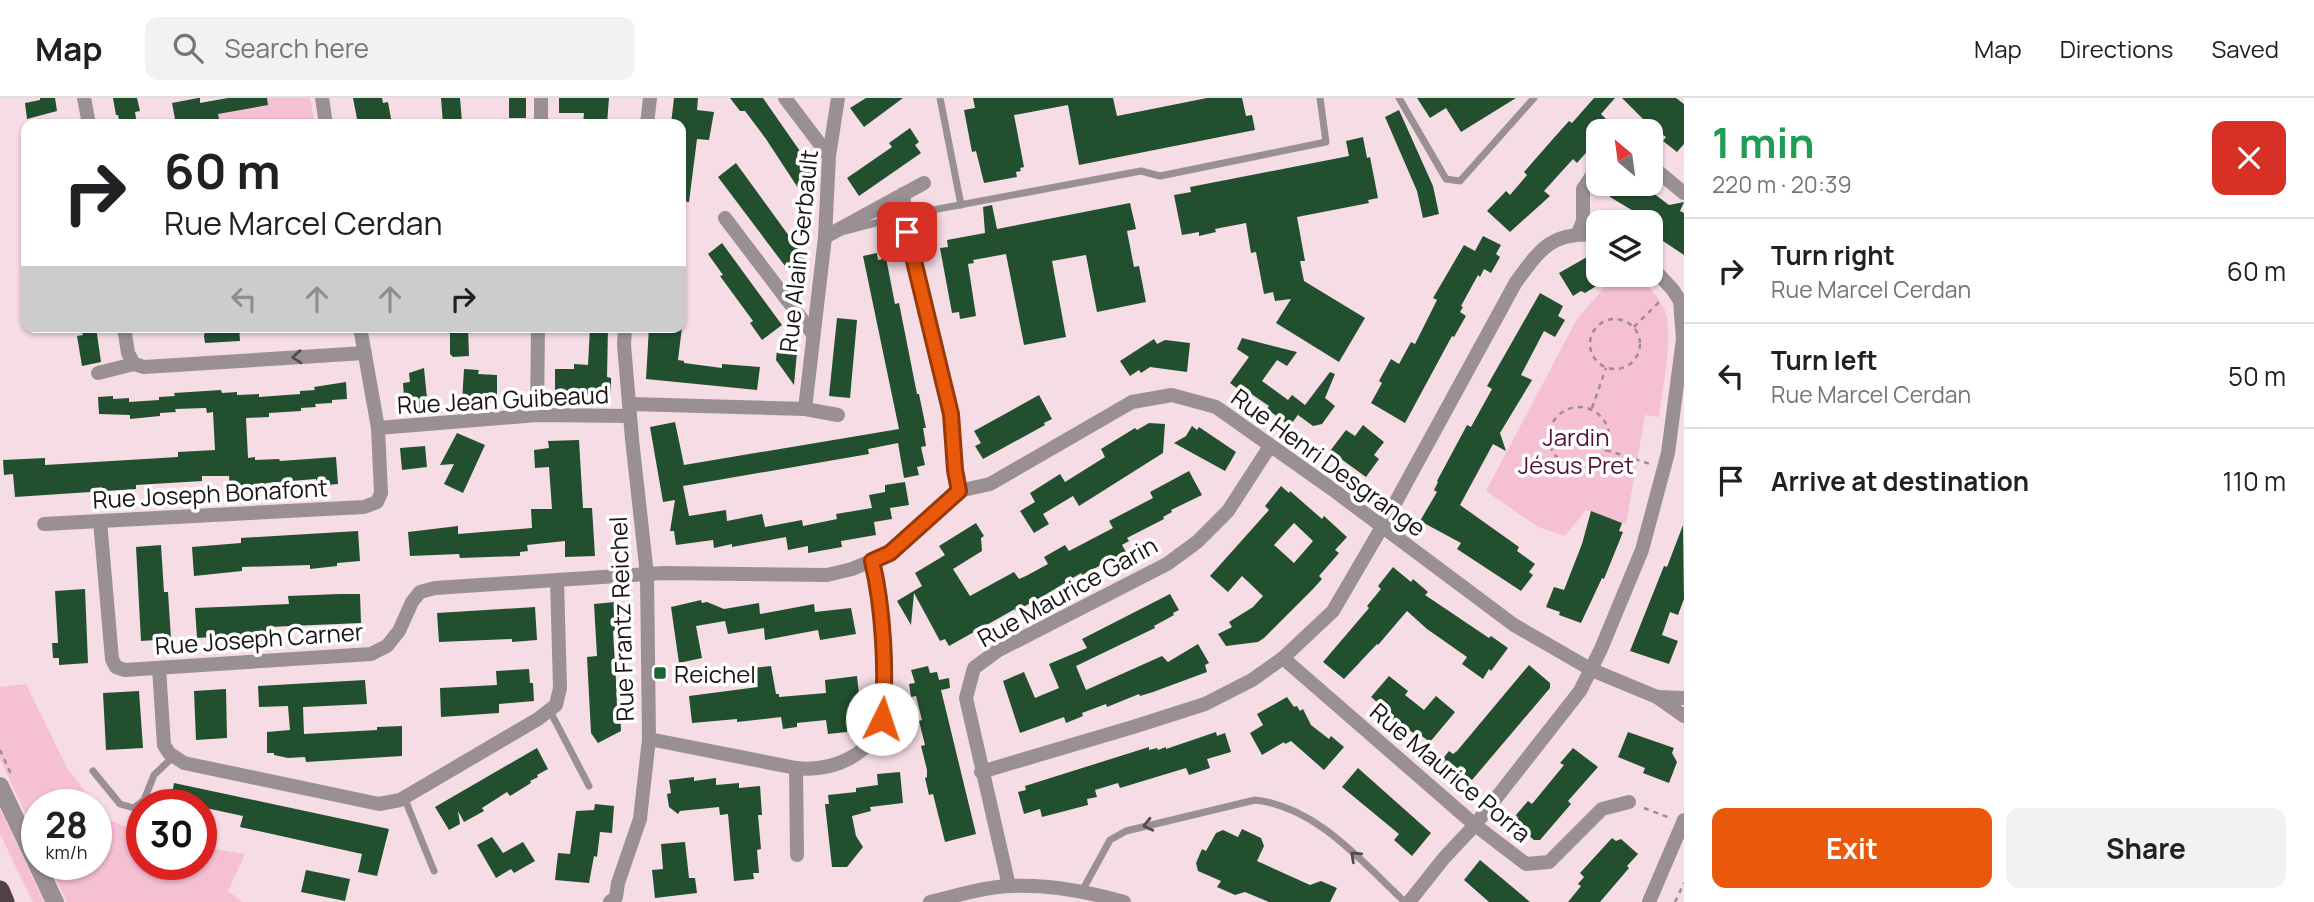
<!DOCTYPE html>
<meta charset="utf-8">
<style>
:root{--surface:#fff;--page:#f2f2f2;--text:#202124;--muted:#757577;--line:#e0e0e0;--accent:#ea580c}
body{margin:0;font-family:Manrope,sans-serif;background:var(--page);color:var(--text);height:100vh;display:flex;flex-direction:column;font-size:26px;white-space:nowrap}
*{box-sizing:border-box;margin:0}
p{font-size:23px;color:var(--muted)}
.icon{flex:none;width:38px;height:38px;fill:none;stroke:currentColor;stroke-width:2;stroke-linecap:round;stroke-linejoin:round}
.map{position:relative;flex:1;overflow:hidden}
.sheet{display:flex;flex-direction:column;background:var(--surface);width:630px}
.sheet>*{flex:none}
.top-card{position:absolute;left:21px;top:21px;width:665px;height:214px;border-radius:14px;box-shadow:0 2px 5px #0004;background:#fff;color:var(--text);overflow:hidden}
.needle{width:46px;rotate:331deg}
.fabs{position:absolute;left:1586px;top:21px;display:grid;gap:14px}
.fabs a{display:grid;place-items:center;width:77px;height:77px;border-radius:14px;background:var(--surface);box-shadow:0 2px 5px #0004;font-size:35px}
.speed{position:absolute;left:21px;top:691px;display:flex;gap:14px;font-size:35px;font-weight:700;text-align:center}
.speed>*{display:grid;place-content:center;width:91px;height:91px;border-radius:50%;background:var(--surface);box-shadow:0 2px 5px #0004;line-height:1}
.speed small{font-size:18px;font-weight:400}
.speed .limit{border:10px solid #d22;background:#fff;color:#111}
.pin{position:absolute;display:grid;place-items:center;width:60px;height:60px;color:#fff;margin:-30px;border-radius:14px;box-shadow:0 4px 10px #0006}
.me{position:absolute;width:77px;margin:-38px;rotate:4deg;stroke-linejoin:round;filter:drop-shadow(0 0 5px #0008)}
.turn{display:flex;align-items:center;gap:24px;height:147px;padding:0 28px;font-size:32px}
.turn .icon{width:91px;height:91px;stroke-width:2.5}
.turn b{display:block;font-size:49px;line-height:60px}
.lanes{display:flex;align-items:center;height:66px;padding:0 28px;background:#0003;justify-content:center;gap:35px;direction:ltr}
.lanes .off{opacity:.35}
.round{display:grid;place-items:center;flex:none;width:74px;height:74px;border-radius:14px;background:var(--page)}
.head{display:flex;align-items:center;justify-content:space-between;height:119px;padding:0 28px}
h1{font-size:42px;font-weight:700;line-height:52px;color:#1e9e55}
.primary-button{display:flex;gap:14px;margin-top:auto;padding:14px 28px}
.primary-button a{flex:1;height:80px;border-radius:14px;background:var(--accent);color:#fff;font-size:28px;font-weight:700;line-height:80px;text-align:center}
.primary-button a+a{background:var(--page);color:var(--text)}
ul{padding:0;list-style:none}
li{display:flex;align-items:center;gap:21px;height:105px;padding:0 28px;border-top:2px solid var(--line)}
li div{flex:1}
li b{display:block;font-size:26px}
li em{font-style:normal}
header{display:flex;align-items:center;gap:42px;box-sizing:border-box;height:98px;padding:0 35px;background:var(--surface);border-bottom:2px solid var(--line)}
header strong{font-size:33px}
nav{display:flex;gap:38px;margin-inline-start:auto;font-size:24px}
.search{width:490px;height:63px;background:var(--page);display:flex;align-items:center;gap:18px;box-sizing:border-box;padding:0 24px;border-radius:14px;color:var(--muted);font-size:26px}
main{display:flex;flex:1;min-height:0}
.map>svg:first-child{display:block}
</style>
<header>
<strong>Map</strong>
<div class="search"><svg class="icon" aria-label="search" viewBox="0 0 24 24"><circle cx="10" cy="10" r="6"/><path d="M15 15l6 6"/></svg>Search here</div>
<nav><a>Map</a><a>Directions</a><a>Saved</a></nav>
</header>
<main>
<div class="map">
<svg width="1684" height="804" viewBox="0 0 1684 804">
<rect width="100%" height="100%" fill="#f5dce5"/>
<g fill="#f5bfd4">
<path d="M229,0H310L315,26H175L173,10Z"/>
<path d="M1615,177H1639C1648,188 1659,199 1665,213C1674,236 1662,293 1659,319L1645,317L1626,426L1586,412L1565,438L1538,429L1486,393L1577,221Z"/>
<path d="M26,586L67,670L96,707H37V740L0,661V589Z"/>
<path d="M96,708L107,721L142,735V766H201V749L245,756L228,793L242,804H67L49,767L96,766Z"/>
<path d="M0,711L44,804H33L0,736Z"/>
</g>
<g fill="#22502f" fill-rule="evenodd">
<path d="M40,0H55L57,13L27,21L25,5L40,2Z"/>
<path d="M113,0H137L140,13L135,14L137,26H120L118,17H116Z"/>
<path d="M198,0H200V5L228,0H267L268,7L218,16L220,26H176L172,5Z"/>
<path d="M353,0H382L383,5L388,4L392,26H358Z"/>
<path d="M441,0H460L462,24L443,26Z"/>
<rect x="509" y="0" width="17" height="20"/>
<path d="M559,0H609L607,26H583L584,15H559Z"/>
<path d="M674,0H698L697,12L714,14L709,42L697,41L689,104L681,103V26H671Z"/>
<path d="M730,0H763L818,79L800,93L766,41L745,13H740Z"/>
<path d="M866,0H903L864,29L850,10Z"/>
<path d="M973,0H1113L1117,18L1207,0H1242L1246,18L1252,17L1255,32L1079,67L1068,7L1014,17L1024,69L1020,70L1021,73L1016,74L1017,79L984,85L976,53L972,54L964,12L975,10Z"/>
<path d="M1417,0H1516L1461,34L1446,10L1430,20Z"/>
<path d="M1594,0H1615L1601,16L1609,24L1601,33H1598V41L1577,65L1573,61L1544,93L1550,98L1510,134L1487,113L1506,93L1510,97L1527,77L1524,74L1552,42L1569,23L1572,25Z"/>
<path d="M1622,0H1676L1684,6V46L1677,54L1663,43L1666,39L1645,23Z"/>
<path d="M1399,12L1433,88L1439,116L1423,120L1417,93L1385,19Z"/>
<path d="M910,30L919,44L915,47L921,55L859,98L847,80L892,49L889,45Z"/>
<path d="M1363,39L1367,60L1370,59L1378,100L1368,102L1369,105L1297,119L1305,163H1300L1304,183L1365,220L1339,264L1276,225L1291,201L1275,203L1273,194L1264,196L1256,154L1251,155L1246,125L1215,131L1216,134L1199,138V134L1182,137L1174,97L1191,94L1190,89L1349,58L1346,43Z"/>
<path d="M736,65L805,160L788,172L718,79Z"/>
<path d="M1615,86H1641L1669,107L1684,104L1680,113L1684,115V157L1663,143L1650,158V124H1628L1635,114L1610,99V93Z"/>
<path d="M1130,105L1136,131L1127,133L1134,169L1139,168L1146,204L1097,214L1086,157L1052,163L1066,239L1024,247L1006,156L973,162L974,165L968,166L976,218L960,221L959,214L952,215L940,150L948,149L947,142L985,135L983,109L992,107L997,131Z"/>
<path d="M1483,138L1501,147L1496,156L1500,159L1491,175L1484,171L1480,179L1478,177L1461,208L1463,209L1460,214L1466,218L1454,239L1452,238L1405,325L1371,305L1382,285L1379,283L1391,261L1399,266L1411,244L1415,246L1437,202L1433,200L1464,147L1475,153Z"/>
<path d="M722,145L782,227L762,242L750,225L753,223L720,178L723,177L708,156Z"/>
<path d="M877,155L878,162L886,160L895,206L899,205L917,296H919L926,330H923L926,348L921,349L925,367L917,369L919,377L904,380L898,345L868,351L869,356L683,388L689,418L726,412L727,423L762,416L765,429L802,422L803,428L837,421L836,416L872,410L869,397L885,394V387L905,384L909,407L890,410L892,421L874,424L876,437L841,443L842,449L808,455V448L788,452L786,439L732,449V446L714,450L713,442L676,447L674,433H670L675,402L663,404L650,329L675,324L684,367L899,331L863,158Z"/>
<path d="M1598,158V187L1585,195L1581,193L1573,198L1559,175L1587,159L1589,163Z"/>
<path d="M1540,195L1563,208L1558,218L1565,222L1555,239L1544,233L1521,277L1532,282L1500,335L1506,353L1493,346L1460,407L1519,449L1517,453L1535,466L1529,474L1533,477L1521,493L1457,451L1461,445L1420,423L1437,394L1434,392L1438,384L1437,383L1467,327L1471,329L1492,291L1487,288Z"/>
<path d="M837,220L857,222L850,300L829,298Z"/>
<path d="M81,229H96L101,264L82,268L77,238L83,237Z"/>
<path d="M206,229H239L240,243L205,245L204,238Z"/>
<path d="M450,229H468L469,258L453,259L450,256Z"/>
<path d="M590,229H608L607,279L611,280V297L555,296V271H574V266L588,267Z"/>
<path d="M649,229H682L678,262L684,263V265L722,270V266L760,269L757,292L646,281Z"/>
<path d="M1242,240L1297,254L1287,268L1277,262L1262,283L1288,302L1292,297L1305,307L1330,274L1335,276L1325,300L1335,308L1322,326L1313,328L1298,317L1302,311L1290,328L1267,311L1269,308L1244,291L1242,294L1230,285L1249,259L1237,251Z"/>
<path d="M1154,241L1157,246L1165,242L1190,245L1187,274L1150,269L1141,275L1139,272L1130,278L1120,263Z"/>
<path d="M777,252L797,254L794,287L776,262Z"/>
<path d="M424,270L428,311L412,313L411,298L404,299L403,285L410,284L409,275Z"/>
<path d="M464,271L479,272L478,276L497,277V305L462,304Z"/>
<path d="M346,284L347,301L332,302V305L315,306L316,309L301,310V313L269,315V319L246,320L248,360L255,359V362L279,361L280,363L336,359L338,386L317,388L316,381L266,385V388L230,391L229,378H202V383L136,387V391L15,399L13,376L4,377L3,362L45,360V367L178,359V354L215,352L213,314L207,315L206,310L175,311L176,314L160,315V318L130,321V317L99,316L98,299L113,298V301L129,300V304L159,302V299L175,298L174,295L221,292L222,295L237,294V297L259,296V299L300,296V293L315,292L314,289Z"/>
<path d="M1039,297L1052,321L1044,325L1045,327L983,361L975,348L981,345L974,333Z"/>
<path d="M1149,325L1165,326L1163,355L1079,408L1073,398L1043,416L1049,426L1034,435L1020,413L1035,404L1030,395L1060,376L1065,384L1105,359L1101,351L1135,330L1137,332Z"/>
<path d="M1363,327L1384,344L1374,357L1379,361L1366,379L1330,353L1346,332L1355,338Z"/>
<path d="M1192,328L1197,332L1199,329L1236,354L1225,373L1174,345L1186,338Z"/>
<path d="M457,335L485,347L463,395L444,386L454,366L440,367Z"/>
<path d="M579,342L583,410H592L595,458L565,459V443L527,447L528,453L520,454V458L460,460L459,456L410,458L408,434L458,428V436L532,430L531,411H552L549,369L535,370L534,352L549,350L548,343Z"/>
<path d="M425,348L427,369L402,372L400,350Z"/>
<path d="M1189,373L1202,397L1171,412L1172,414L1163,419L1164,421L1127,440L1129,443L1122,447L1126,454L1082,477L1081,475L1045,497L1016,513L1015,511L949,548L945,541L940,543L914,495L911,527L897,503L922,488L915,475L945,457L939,448L976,425L984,438L981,440L982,453L953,471L970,498L1014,474L1019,481L1026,478L1048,466L1044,459L1065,447L1069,453L1113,430L1109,423L1153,400L1150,394Z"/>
<path d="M1281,388L1289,395L1290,393L1322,421L1324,418L1347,439L1335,452L1339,455L1319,478L1322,481L1313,491L1264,540L1258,544L1226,548L1218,536L1232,529L1229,524L1253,509L1263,498L1242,478L1228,494L1210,478L1269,412L1265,408ZM1294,425L1313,443L1294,465L1274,447Z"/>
<path d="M1591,413L1622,425L1619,433L1623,434L1604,481L1602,480L1581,525L1559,517L1560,514L1546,509L1554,489L1564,492L1582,446Z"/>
<path d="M1683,427L1684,501L1678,517L1670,514L1662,537L1678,543L1669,566L1630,553L1664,468L1667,469Z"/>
<path d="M358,433L360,463L337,465V468L310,471V467L242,469V473L194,478L192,449L241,445V440Z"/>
<path d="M161,447L164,494H168L171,541L141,543L136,449Z"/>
<path d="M1393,469L1411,484L1413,481L1428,494L1425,497L1489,540L1491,538L1508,550L1491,573L1489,571L1483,581L1462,566L1467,559L1427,531L1407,513L1378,547L1377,546L1344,581L1323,564L1369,510L1367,508L1381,491L1378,488Z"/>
<path d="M85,491L88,565L59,567V560H53L52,545H58L55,493Z"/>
<path d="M340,496H360L361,525L268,529L269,535L197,540L195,510L289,506L288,498Z"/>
<path d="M1170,496L1179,512L1173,515L1174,517L1154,528L1155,530L1076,568L1086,592L1162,558L1168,564L1198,546L1209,565L1205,567L1207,574L1153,594L1140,598L1139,596L1107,609L1106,606L1082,615L1083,618L1066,625L1064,619L1020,635L1003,583L1024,574L1035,600L1059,590L1049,566L1087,550L1082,541Z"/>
<path d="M701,502L702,505L707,504L724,511L759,505L760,516L814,506L815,514L851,510L856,536L820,542L818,532L765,542L764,530L728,536L725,523L696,528L702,560L679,565L671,509Z"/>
<path d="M615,504L616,533H613L616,583L617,608H620L621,633L598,645L591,635L587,559L597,558L594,506Z"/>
<path d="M535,509L537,542L512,544V541L439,544L437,515Z"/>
<path d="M1529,567L1550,585V590L1472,682L1464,676L1460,680L1441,663L1449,653L1453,656L1457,653Z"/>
<path d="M771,568L776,596H779V599L826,595L825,582L857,578L860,605H855L854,628L847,629V634L828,636L826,622L797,625V629L783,631L781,619L737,624V621L692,625L689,598L758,589L753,570Z"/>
<path d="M928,568L930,575L937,574L939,582L949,580L950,590L941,592L976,736L945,744L933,696L929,697L925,680L927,679V672L921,648L925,647L919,623L922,622L916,598L911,599L909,586L915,585L911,572Z"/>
<path d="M529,571L530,585H533L534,603L499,606V615L441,619L440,590L497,587L496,573Z"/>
<path d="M1389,578L1408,593L1405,597L1424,612L1436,598L1455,614L1430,644L1419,636L1417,638L1408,631L1407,633L1388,618L1390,615L1371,599Z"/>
<path d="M365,582L367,606L303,609L304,636L377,632V629L402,628V658L306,664L305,659L288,660L274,657V655H267V634L290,632L288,608L259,609L258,588Z"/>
<path d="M226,591L227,640L196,642L194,593Z"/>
<path d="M139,593L143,650L106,652L103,595Z"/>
<path d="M1287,599L1294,609L1297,608L1300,613L1303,611L1311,627L1329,641L1331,638L1344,649L1324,672L1291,643L1285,646L1284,644L1262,657L1250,635L1263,627L1257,616Z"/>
<path d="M1216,634L1217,638L1225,635L1231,654L1207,661L1210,670L1189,677L1186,670L1120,690L1118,685L1095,692L1097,699L1087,701L1088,707L1042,719L1040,711L1024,716L1018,694L1026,692L1025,688L1149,649V652L1157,650L1158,652L1166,649V651Z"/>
<path d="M1628,634L1674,650L1672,655L1677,664L1669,685L1643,675L1645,670L1618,659Z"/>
<path d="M537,650L548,671L537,677L538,679L530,683L531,685L510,698L507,694L482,710L484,713L464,724L458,713L460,726L449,732L435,709Z"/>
<path d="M1573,650L1598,669L1568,703L1571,706L1540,742H1534L1514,725L1518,720L1516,717L1528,703L1532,706L1564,667L1560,665Z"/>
<path d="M1358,670L1431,735L1412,758L1394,742L1399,736L1342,689Z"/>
<path d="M900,674L903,705L870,709L871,713L852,718L856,738L863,749L847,769H832L825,706H829L828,697L856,694V690L878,687L877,676Z"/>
<path d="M694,679V683L716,680V687L739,685V690L760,688L762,717H758L761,751L757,752L759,775H753L754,781L734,783L728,716L720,717L719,709L680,713L678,716L669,709L667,696L671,695L669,682Z"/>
<path d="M174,685L389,731L377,778L358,774L362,756L240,729L243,718L201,709V707H170Z"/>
<path d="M595,706L614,708L612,735L600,734L597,759L594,758L589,785L555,782L558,755L570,756L576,713L594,712Z"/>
<path d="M1242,731L1261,740L1264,748L1257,763L1310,787L1321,783L1337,790L1330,804H1269L1245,794L1235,797L1217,789L1221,783L1198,773L1196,765L1202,751L1206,753L1216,735L1223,732L1238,739Z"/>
<path d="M492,739L503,755L523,744L535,763L514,775L511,771L496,780L477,747Z"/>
<path d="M1612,740L1616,743L1621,741L1638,756L1627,768L1629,770L1600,804H1568L1581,788L1578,786L1584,779L1580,775Z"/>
<path d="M685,744L689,780H695L697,795L655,800L652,772L663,771L661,746Z"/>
<path d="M1480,762L1504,782L1530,804H1489L1464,782Z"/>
<path d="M306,772L350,781L345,803L301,794Z"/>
</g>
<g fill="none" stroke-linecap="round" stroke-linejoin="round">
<g stroke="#9f8c93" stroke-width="2.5" stroke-dasharray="5 5" stroke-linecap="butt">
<circle cx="1615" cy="246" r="25"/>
<path d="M1634,229L1662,201"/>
<circle cx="1579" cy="339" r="30"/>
<path d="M1592,310L1606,270"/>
<path d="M1606,352L1650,366"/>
<path d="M0,652L11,676"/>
<path d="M1644,710L1670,720"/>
<path d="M1675,804L1684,785"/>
</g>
<g stroke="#9a9093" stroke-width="7">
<path d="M940,0L961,107"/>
<path d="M1399,0L1446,81L1460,83L1534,0"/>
<path d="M845,133L906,117L1141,73L1160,78L1326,44L1320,0"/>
<path d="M550,613L589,688"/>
<path d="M93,673L120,706L134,710L144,702L154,677L174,658"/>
<path d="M404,699L434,773"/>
<path d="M1082,793L1110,742L1126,733L1255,702C1317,709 1362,764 1405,804"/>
</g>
<g stroke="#9a9093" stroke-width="14">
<path d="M84,0L89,26"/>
<path d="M322,0L326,26"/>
<path d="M785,0L829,58"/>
<path d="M541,26V0"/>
<path d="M647,26L650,0"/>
<path d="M1650,67L1684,95"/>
<path d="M725,120L813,236"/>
<path d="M1578,135L1583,123V91L1598,69"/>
<path d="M825,139L924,85"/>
<path d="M124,229L128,255L134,266L144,269L365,255"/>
<path d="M98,275L134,266"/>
<path d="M630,306L805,311L838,317"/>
<path d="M805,311L825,139L829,58L838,0"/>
<path d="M537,317L538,229"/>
<path d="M378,330L537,317L630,318"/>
<path d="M959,393L990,386L1132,304L1172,297L1216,309L1332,391L1514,527L1592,572L1657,599L1684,618"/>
<path d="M100,423L112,561L116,569L125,572L371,556L387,548L399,533L412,504L420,494L435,490L663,475L827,477L852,471L890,455L959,393C954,367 955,339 950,313C935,240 911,170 903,96"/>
<path d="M44,426L364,409L377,404L381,395L378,330L360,229"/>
<path d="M1283,560L1475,727L1526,766L1549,764L1602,711L1629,704"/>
<path d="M159,570L164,647L169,655L184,665L379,706L400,702L538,621L556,607L560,590L557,483"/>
<path d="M1659,599L1684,600"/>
<path d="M649,641L796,670C832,674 872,658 882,620C887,597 883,572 882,549C880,520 879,492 872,463"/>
<path d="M796,670L797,757"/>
<path d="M981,674L1133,629L1205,606L1252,582L1283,560L1333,513L1382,429L1516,184C1541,150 1552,133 1598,137"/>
<path d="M1009,788L966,600L974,570L997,553L1167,466L1197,444L1228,413L1270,348"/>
<path d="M610,804L616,799L618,785L640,721L649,641L647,477L632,341L624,247L625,229"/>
<path d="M930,804C956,798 983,789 1010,788C1049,786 1086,793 1124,804"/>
<path d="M1409,804L1444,760L1475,727L1580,593L1601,551L1642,452L1668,355L1683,241L1680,203L1673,192L1650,167"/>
<path d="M1649,804L1684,722"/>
</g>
<g stroke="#9a9093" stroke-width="18">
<path d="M0,688L37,766"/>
<path d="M37,766L55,804"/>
</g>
<path stroke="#524048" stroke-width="19" d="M0,792L5,804"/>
</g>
<defs><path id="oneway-chevron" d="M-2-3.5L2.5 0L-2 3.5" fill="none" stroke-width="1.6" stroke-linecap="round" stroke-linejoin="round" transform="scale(1.75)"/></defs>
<g stroke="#544b4e">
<use href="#oneway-chevron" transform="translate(297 259) rotate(176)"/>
<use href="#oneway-chevron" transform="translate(1148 727) rotate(167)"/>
<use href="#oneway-chevron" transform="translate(1355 758) rotate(-137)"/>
</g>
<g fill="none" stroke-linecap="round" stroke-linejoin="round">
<g stroke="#983908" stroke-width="18">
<path id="route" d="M882,621C887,575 883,508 872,463L890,455L959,393L955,372L951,316L907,134"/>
</g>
<use href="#route" stroke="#ea580c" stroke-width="12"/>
</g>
<rect fill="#1a6534" stroke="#fff" stroke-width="2.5" x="653" y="568" width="14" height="14" rx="3.5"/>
<g text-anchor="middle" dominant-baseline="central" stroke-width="7" stroke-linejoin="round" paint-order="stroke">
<g font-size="24" fill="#1b1316" stroke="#fff">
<text transform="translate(798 153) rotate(-84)">Rue Alain Gerbault</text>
<text transform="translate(503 301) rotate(-3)">Rue Jean Guibeaud</text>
<text transform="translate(1329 364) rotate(36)">Rue Henri Desgrange</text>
<text transform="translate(210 395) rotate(-3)">Rue Joseph Bonafont</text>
<text transform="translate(1067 493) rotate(-29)">Rue Maurice Garin</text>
<text transform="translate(621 521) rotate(-92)">Rue Frantz Reichel</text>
<text transform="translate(259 540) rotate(-4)">Rue Joseph Carner</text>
<text transform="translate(1451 674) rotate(40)">Rue Maurice Porra</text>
</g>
<g font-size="24" fill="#541135" stroke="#fff">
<text x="1576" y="338">Jardin<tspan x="1576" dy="28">Jésus Pret</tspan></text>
</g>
<g font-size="24" fill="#1b1316" stroke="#fff" text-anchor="start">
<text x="674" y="575">Reichel</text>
</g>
</g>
</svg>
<div class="fabs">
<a><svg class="needle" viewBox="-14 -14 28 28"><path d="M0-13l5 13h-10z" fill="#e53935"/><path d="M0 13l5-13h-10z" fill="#757577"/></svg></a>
<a><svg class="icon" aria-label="layers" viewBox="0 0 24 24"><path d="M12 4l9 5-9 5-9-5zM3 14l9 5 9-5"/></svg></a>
</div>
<div class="speed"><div>28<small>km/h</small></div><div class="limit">30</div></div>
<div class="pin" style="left:907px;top:134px;background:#d93025"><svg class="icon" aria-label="arrive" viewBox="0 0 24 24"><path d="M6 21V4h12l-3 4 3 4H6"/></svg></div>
<svg class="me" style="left:882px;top:621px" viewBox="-20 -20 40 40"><circle r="19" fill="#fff"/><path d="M0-13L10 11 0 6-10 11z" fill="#ea580c"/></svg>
<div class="top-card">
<div class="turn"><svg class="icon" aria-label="right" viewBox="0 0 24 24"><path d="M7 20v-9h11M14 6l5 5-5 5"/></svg><div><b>60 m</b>Rue Marcel Cerdan</div></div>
<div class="lanes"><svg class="icon off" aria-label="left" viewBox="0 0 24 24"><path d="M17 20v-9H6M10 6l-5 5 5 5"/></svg><svg class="icon off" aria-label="ahead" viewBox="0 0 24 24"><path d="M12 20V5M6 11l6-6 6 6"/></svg><svg class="icon off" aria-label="ahead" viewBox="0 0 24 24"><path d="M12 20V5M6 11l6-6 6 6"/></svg><svg class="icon" aria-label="right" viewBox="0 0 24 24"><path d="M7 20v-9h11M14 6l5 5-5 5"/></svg></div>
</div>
</div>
<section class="sheet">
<div class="head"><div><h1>1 min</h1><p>220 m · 20:39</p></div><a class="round" style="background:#d93025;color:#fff"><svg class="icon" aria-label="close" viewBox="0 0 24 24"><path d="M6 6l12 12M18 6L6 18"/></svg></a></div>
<ul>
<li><svg class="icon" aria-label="right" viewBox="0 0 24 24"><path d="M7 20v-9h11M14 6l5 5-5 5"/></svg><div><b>Turn right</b><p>Rue Marcel Cerdan</p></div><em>60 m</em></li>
<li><svg class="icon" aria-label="left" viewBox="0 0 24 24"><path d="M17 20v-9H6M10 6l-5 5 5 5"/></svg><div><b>Turn left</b><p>Rue Marcel Cerdan</p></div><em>50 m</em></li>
<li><svg class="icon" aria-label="arrive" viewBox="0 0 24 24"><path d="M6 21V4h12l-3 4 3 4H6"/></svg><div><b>Arrive at destination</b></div><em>110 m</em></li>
</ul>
<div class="primary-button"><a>Exit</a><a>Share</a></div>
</section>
</main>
